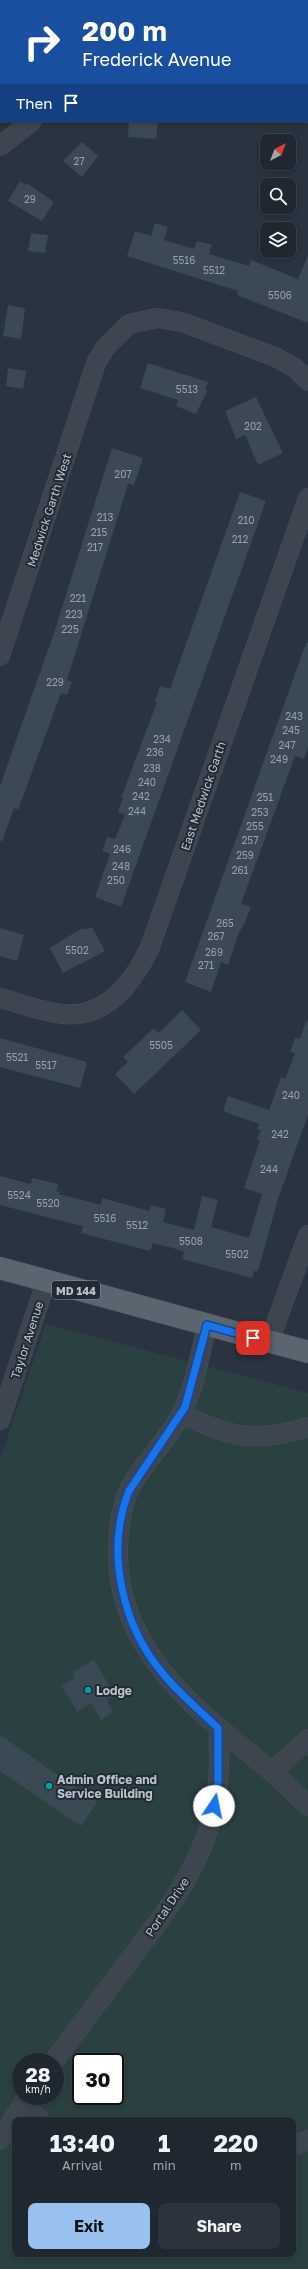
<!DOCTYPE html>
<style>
:root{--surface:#1f2730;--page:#2c333c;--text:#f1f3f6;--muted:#a1a5ab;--line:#3c444c;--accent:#99c1ef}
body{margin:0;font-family:"Golos Text",sans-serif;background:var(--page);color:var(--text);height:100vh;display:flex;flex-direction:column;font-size:15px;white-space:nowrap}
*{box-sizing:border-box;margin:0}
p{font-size:13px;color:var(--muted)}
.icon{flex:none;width:22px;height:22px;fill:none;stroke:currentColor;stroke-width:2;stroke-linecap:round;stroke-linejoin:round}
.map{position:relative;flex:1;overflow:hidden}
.sheet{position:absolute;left:12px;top:2117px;width:284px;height:140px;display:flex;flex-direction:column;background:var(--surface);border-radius:8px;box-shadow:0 2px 6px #0003,0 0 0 1px var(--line)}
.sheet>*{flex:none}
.top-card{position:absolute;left:0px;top:0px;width:308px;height:122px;box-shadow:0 2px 6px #0003,0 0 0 1px var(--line);background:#1a4fa0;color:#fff;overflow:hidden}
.needle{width:26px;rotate:42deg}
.controls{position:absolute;left:260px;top:134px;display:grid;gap:8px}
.controls a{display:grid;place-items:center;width:36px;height:36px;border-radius:8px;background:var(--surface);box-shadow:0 2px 6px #0003,0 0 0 1px var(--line);font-size:20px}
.speed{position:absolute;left:12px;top:2053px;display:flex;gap:8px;font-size:20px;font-weight:700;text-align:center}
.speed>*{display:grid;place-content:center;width:52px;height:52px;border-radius:50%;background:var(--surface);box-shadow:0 2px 6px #0003,0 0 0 1px var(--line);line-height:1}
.speed small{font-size:10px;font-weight:400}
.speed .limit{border:2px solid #111;border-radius:6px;background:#fff;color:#111}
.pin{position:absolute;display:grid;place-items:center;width:34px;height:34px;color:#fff;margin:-17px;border-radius:8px;box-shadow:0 2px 6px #0006}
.me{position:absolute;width:44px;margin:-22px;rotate:11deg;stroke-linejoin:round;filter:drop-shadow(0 0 3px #0008)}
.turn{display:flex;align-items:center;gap:14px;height:84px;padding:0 16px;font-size:18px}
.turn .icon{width:52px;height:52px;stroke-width:2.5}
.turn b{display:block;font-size:28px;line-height:34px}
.then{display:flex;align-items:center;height:38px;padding:0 16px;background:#0003;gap:8px;font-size:15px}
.eta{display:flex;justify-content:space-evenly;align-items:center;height:68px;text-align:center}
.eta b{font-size:24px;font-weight:700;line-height:28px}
.primary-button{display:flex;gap:8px;margin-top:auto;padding:8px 16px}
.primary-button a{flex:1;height:46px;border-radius:8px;background:var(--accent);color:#111;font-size:16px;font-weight:700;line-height:46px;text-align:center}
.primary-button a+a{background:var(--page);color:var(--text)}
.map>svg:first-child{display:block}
</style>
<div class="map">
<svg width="308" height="2269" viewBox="0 0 308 2269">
<rect width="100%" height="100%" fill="#293440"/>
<path fill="#2b4041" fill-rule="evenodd" d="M46,1324L308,1393V2269H0V1459ZM21,2062H55V2096H21ZM81,2062H115V2096H81ZM15,2120H293V2254H15Z"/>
<g fill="#3b4955">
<path d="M129,121H158L156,139L128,137Z"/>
<path d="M82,142L98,156L82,177L63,161Z"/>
<path d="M20,181L26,185L27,183L54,202L42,221L8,201Z"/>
<path d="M155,223L168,227L164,240L194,249L197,241L212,245L209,254L249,266L251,260L298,279L308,255V323L237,295L238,291L127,256L135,231L151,236Z"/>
<path d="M31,233L48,235L45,253L28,251Z"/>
<path d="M8,305L25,308L21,339L3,336Z"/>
<path d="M148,363L208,382L205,390L207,391L196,414L176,406L178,400L140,388Z"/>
<path d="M8,368L26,371L23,389L6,386Z"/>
<path d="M256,397L283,453L258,465L245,435L236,439L225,411Z"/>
<path d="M112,448L143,458L134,485L128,484L67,680L72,682L67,695L61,693L18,810L14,808L2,841H0V786L54,633Z"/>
<path d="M240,492L266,501L121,907L95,897L110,854L102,851L107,837L115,839L125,815L118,812L123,798H121L157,702L155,701L160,686L170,689Z"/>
<path d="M306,643H308V747L304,759L295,756L241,904L251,907L245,922L238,935L228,965L221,962L211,992L185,982Z"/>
<path d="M92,927L105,951L63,973L50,948L74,933L83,928L84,930Z"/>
<path d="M0,928L24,935L17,961L0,956Z"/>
<path d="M182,1010L201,1030L134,1094L115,1074L128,1062L123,1057L154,1028L159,1033Z"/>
<path d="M306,1021H308V1115L278,1199L258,1271H254L252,1278L182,1259L184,1252L180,1250L153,1243L150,1251L81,1233L83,1226L78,1225L0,1205V1176L31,1184L32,1178L58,1184L56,1191L60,1192L59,1194L101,1205L102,1198L149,1211L151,1205L166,1209L163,1222L194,1230L202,1196L218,1200L211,1227L249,1238L262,1194L244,1188L260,1140L257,1139L261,1130L257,1129L259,1124L223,1111L228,1096L269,1110L281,1077L285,1079L295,1053L290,1052L295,1038L300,1039Z"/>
<path d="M0,1038L87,1062L80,1088L0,1067Z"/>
<path d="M94,1660L115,1695L106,1700L113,1712L101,1720L91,1703L77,1712L62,1686L75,1678L72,1673Z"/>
<path d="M0,1735L97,1802L81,1826L0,1771Z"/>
</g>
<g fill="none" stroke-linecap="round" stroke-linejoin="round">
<g stroke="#474f59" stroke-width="20">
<g id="minor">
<path d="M87,1V0"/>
<path d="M0,146L32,121"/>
<path d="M0,656L96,363L105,348L129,324L157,318L182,322L275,357L295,368L308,381"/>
<path d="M0,998C19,1003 37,1010 56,1013C103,1022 132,985 150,947L308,498"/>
<path d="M207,1325C199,1358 194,1394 176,1423C162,1446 140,1467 128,1492C120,1511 118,1534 118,1555C119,1655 201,1713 271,1771C284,1782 296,1795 308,1806"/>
<path d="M269,1342L308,1235"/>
<path d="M181,1414C232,1437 253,1444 308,1427"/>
<path d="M0,1420L46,1282"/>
<path d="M272,1772L308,1739"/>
<path d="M53,2062L164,1914C191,1876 214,1831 218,1783C220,1765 218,1746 219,1728"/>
<path d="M24,2101L39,2120"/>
<path d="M0,2140L28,2096"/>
<path d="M293,2146L308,2140"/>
</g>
</g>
<g stroke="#474f59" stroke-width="23">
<path id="primary" d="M0,1268L308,1352"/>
</g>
<use href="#minor" stroke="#3d4650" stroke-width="19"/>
<use href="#primary" stroke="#5b656f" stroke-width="22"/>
</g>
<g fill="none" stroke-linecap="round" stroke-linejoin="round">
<g stroke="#114b97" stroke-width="10">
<path id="route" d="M214,1806L218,1783V1728C200,1711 180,1694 164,1675C122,1626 105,1551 129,1491L185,1407L207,1325L253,1338"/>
</g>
<use href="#route" stroke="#1a73e8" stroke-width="7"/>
</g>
<g fill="#0f9aa8" stroke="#212b35" stroke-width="1.5">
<circle cx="88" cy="1690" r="4"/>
<circle cx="49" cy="1786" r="4"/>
</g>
<g text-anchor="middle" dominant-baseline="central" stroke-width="4" stroke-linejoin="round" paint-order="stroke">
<g font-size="10" fill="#98a1ab">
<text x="79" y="161">27</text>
<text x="30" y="199">29</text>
<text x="184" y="260">5516</text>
<text x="214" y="270">5512</text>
<text x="280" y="295">5506</text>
<text x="187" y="389">5513</text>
<text x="253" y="426">202</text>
<text x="123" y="474">207</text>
<text x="105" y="517">213</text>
<text x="246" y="520">210</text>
<text x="99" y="532">215</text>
<text x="240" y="539">212</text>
<text x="95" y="547">217</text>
<text x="78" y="598">221</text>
<text x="74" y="614">223</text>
<text x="70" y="629">225</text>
<text x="55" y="682">229</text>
<text x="294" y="716">243</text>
<text x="291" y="730">245</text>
<text x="162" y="739">234</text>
<text x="287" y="745">247</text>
<text x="155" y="752">236</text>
<text x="279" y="759">249</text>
<text x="152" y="768">238</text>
<text x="147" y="782">240</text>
<text x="141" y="796">242</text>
<text x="265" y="797">251</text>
<text x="137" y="811">244</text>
<text x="260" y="812">253</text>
<text x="255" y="826">255</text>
<text x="250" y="840">257</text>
<text x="122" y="849">246</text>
<text x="245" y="855">259</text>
<text x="121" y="866">248</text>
<text x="240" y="870">261</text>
<text x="116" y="880">250</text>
<text x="225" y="923">265</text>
<text x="216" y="936">267</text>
<text x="77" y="950">5502</text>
<text x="214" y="952">269</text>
<text x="206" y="965">271</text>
<text x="161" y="1045">5505</text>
<text x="17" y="1057">5521</text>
<text x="46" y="1065">5517</text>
<text x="291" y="1095">240</text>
<text x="280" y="1134">242</text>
<text x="269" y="1169">244</text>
<text x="19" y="1195">5524</text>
<text x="48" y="1203">5520</text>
<text x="105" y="1218">5516</text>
<text x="137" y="1225">5512</text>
<text x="191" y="1241">5508</text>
<text x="237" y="1254">5502</text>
</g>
<rect fill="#212b35" stroke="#8c949d" stroke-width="1" x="52" y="1281" width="48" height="18" rx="3"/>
<g font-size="11" font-weight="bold" fill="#bac1ca">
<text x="76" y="1290">MD 144</text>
</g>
<g font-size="12" fill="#bac1ca" stroke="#212b35">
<text transform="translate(49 510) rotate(-72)">Medwick Garth West</text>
<text transform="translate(203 796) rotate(-71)">East Medwick Garth</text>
<text transform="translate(27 1340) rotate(-72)">Taylor Avenue</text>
<text transform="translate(167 1907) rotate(-56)">Portal Drive</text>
</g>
<g font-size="12" font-weight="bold" fill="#bac1ca" stroke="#212b35" text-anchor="start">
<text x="96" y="1690">Lodge</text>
<text x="57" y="1779">Admin Office and<tspan x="57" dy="14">Service Building</tspan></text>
</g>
</g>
</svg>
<div class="controls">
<a><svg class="needle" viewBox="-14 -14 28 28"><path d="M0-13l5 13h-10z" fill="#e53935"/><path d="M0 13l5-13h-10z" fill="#a1a5ab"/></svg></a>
<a><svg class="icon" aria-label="search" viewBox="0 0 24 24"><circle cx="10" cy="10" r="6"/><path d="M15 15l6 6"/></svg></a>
<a><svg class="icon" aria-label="layers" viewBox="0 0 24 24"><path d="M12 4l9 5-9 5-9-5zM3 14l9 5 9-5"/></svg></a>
</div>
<div class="speed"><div>28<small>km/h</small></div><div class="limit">30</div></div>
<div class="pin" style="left:253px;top:1338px;background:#d93025"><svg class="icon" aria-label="arrive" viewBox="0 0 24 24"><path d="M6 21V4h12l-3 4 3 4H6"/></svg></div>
<svg class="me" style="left:214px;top:1806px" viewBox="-20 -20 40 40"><circle r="19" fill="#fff"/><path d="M0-13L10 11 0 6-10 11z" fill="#1a73e8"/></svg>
<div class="top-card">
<div class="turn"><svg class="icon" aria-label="right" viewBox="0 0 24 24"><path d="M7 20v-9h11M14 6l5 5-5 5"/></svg><div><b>200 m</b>Frederick Avenue</div></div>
<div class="then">Then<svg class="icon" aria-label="arrive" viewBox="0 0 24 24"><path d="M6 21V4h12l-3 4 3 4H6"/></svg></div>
</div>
<section class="sheet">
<div class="eta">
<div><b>13:40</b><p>Arrival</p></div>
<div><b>1</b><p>min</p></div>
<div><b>220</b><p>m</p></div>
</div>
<div class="primary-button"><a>Exit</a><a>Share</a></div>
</section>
</div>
